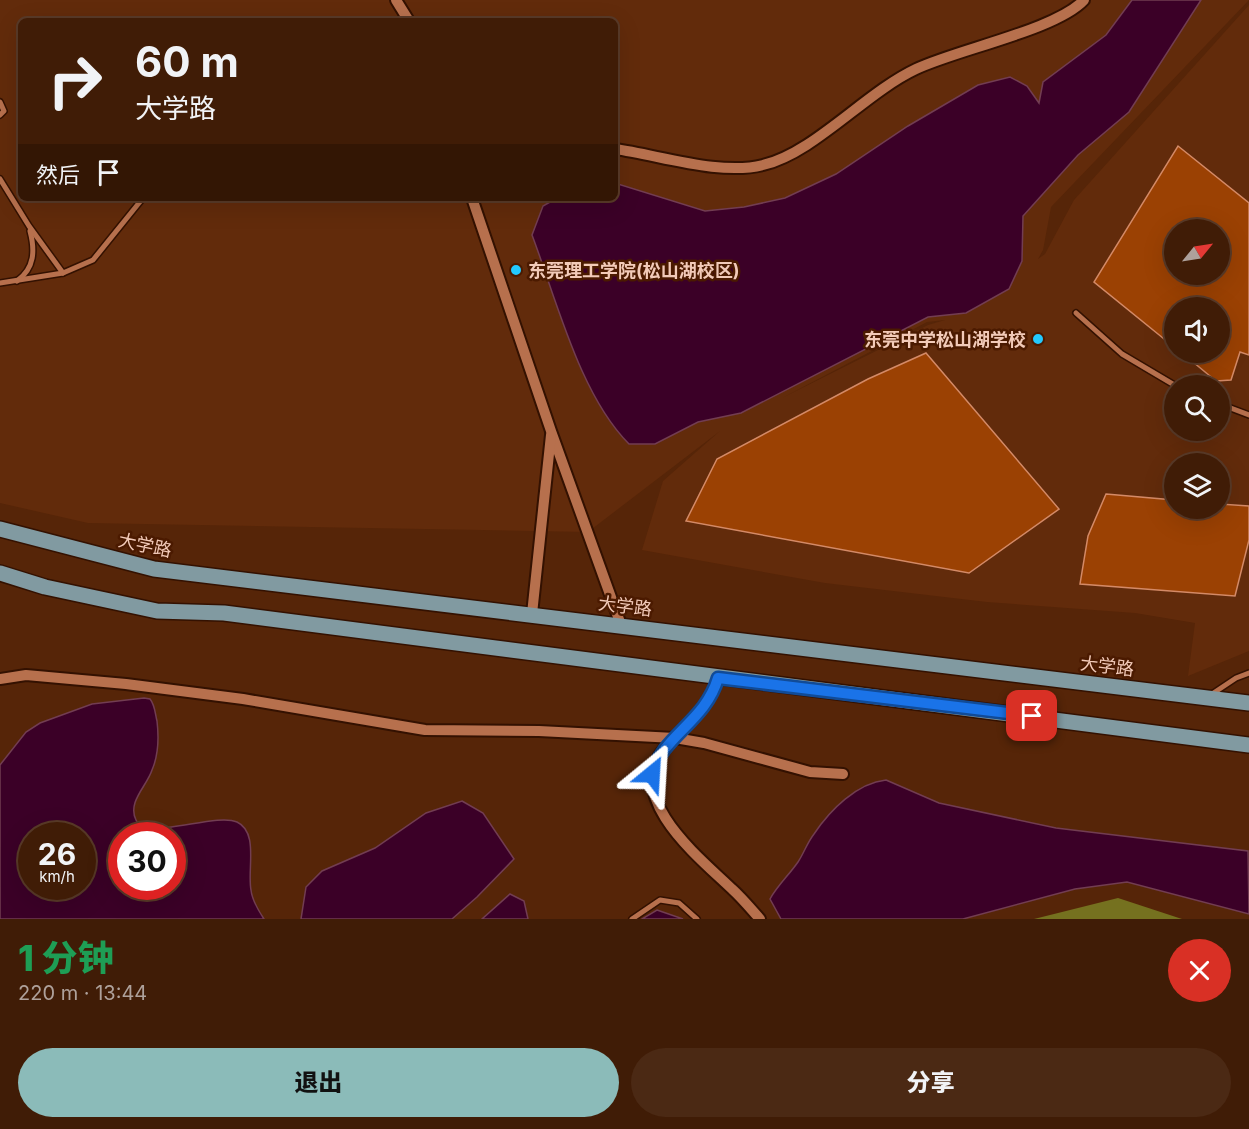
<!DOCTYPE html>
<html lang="zh">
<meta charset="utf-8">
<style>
:root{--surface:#401c06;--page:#4b2914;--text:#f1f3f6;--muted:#aea19b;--line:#593a28;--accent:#8bbbb9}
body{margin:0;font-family:Inter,"Noto Sans SC",sans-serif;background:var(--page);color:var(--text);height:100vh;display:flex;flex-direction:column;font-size:22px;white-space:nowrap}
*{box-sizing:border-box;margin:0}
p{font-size:20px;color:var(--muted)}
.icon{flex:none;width:33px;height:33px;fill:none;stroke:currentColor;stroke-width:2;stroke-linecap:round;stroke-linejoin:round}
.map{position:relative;height:919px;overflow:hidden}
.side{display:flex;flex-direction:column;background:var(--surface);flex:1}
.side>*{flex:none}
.top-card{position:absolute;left:18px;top:18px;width:600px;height:183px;border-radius:9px;box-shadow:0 6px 24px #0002,0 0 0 2px var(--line);background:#401c06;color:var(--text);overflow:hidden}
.needle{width:39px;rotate:60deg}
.buttons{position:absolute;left:1164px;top:219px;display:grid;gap:12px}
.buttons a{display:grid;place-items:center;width:66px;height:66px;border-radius:50%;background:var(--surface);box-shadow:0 6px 24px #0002,0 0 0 2px var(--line);font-size:30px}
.speed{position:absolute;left:18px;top:822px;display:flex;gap:12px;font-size:30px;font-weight:700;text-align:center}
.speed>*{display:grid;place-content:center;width:78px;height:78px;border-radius:50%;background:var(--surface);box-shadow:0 6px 24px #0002,0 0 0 2px var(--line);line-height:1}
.speed small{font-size:15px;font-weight:400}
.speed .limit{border:9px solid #d22;background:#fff;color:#111}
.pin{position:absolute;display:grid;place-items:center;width:51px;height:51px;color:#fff;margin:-26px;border-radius:12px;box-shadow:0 3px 9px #0006}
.me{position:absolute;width:66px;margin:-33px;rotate:27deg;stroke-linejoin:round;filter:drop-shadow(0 0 4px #0008)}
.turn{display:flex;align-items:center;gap:21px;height:126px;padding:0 18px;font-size:27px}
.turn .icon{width:78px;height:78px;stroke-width:2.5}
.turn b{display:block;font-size:42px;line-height:51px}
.then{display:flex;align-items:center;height:57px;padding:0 18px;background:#0003;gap:12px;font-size:22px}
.round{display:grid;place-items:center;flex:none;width:63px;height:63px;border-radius:32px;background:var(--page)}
.headline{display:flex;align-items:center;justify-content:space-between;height:102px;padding:0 18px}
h1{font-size:36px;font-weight:800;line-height:45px;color:#1e9e55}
.action{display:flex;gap:12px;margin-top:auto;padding:12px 18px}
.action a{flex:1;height:69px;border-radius:36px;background:var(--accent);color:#111;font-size:24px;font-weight:800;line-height:69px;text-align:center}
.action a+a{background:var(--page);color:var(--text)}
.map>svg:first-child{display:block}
</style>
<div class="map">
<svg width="1249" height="919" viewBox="0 0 1249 919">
<rect width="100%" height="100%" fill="#562508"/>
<path fill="#622b0b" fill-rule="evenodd" d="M0,0H1249L1051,207L1043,250L1038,259L1045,254L1074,200L1249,5V651L1188,676L1195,623L1135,613L987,602L825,583L642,550L663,481L720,431L588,532L88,523L0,503ZM21,21H615V198H21ZM1174,230H1220V274H1174ZM1174,308H1220V352H1174ZM945,320L928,325L782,398L927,322ZM1174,386H1220V430H1174ZM1174,464H1220V508H1174Z"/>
<path fill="#75711f" d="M1118,898L1182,919H1034Z"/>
<g fill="#3b0027" stroke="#723d52" stroke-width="1.5" fill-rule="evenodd">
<path d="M1132,0H1201L1129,112L1078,155L1023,216L1022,261L1009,289L966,313L928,317L741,413L698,422L655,444H629C580,395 557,301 532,235L543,206L557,198H615V185L618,184L705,211L744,207L785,198L836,174L908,126L978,85L1010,77L1027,86L1039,103L1043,82L1106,35Z"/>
<path d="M144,698L150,699C155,705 155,713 157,721C159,738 159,754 152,770C147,786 127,802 136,820C146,842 215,812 237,822C259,832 247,870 251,890C252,900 258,910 264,919H0V765L26,732L40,723L92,704ZM32,836H82V886H32ZM122,836H172V886H122Z"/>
<path d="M886,780L939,803L1056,828L1248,851L1249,914L1127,882L1075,889L963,919H781L770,899C777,886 789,875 798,862C804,853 807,843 814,834C830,810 857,783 886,780Z"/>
<path d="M462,801L483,813L514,859L477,897L452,919H301L306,887L322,871L375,848L426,813Z"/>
<path d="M510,894L524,901L528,919H482Z"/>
<path d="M657,910L683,919H642Z"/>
</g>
<g fill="#9b4103" stroke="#d48a67" stroke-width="1.5" fill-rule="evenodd">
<path d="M1178,146L1249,203V355L1240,352L1231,380L1216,381L1181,352H1220V308H1174V347L1094,282ZM1174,230H1220V274H1174Z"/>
<path d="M926,353L1059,509L969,573L686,521L717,459L868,379Z"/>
<path d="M1106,494L1174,500V508H1220V504L1249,506V540L1235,596L1080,584L1088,536Z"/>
</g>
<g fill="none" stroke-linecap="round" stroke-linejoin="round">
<g stroke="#331101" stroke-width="8">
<g id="service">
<path d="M0,102L4,111L0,115"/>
<path d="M0,179L29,226L63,273"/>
<path d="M17,281C35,268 35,250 30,231"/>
<path d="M0,283L63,273L93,260L143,198"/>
<path d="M1076,313L1122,354L1176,386"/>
<path d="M1220,404L1249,415"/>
<path d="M1212,694L1236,678L1249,673"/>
<path d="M632,919L660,900L679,903L697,919"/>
</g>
</g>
<g stroke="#331101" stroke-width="14">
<g id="minor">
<path d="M396,0L409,21"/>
<path d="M615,149C659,155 720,176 763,165C814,153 865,93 916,69C958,49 1056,30 1084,0"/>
<path d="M472,198L551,431L621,625"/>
<path d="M532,614L551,435"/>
<path d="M718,678C708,711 684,725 663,750C624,799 701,859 732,889C742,898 751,909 760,919"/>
<path d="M0,679L26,675L126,684L243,699L425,730L539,731L675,738L704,743L810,772L843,774"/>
</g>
</g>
<g stroke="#331101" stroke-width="18">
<g id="primary">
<path d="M0,529L154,569L1249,703"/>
<path d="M0,573L45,587L157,611L224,613L1249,745"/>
</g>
</g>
<use href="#service" stroke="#b7704d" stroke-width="5"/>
<use href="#minor" stroke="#b7704d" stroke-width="10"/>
<use href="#primary" stroke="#819aa1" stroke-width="15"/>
</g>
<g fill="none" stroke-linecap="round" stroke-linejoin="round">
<g stroke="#114b97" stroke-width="15">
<path id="route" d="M652,774C663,735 705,722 718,678L1032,716"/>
</g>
<use href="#route" stroke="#1a73e8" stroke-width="10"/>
</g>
<g fill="#23c9fe" stroke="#4b1a00" stroke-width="2">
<circle cx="516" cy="270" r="6"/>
<circle cx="1038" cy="339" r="6"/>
</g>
<g text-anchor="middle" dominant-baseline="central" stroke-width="5" stroke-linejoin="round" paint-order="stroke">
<g font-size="18" font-weight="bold" fill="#f2cab8" stroke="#4b1a00" text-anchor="start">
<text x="528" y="270">东莞理工学院(松山湖校区)</text>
<text x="1026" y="339" text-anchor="end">东莞中学松山湖学校</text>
</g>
<g font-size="18" fill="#f2cab8" stroke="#4b1a00">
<text transform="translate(145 545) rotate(12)">大学路</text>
<text transform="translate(625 606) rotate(7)">大学路</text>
<text transform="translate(1107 666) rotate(7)">大学路</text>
</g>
</g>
</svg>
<div class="buttons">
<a><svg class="needle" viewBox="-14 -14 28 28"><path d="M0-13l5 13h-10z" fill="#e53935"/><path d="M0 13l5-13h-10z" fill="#aea19b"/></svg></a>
<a><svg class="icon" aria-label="sound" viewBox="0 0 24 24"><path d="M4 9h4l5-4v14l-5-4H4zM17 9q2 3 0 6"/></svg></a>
<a><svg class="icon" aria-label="search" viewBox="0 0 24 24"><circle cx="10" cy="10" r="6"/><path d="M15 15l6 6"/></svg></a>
<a><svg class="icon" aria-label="layers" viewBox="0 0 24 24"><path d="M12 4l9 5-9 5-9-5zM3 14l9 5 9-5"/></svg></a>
</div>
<div class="speed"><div>26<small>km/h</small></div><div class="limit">30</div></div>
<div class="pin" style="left:1032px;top:716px;background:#d93025"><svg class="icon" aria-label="arrive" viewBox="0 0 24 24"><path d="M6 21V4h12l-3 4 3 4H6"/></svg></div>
<svg class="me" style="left:652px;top:774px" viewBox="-20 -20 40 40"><path d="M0-17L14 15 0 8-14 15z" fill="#1a73e8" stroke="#fff" stroke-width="4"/></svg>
<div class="top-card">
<div class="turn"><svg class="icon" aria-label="right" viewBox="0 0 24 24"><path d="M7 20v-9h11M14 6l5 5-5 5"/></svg><div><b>60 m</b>大学路</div></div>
<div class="then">然后<svg class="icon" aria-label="arrive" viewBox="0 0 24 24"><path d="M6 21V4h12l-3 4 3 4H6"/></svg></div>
</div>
</div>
<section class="side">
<div class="headline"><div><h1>1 分钟</h1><p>220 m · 13:44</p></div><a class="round" style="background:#d93025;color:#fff"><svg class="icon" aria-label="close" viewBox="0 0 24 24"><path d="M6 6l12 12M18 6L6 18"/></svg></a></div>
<div class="action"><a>退出</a><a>分享</a></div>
</section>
